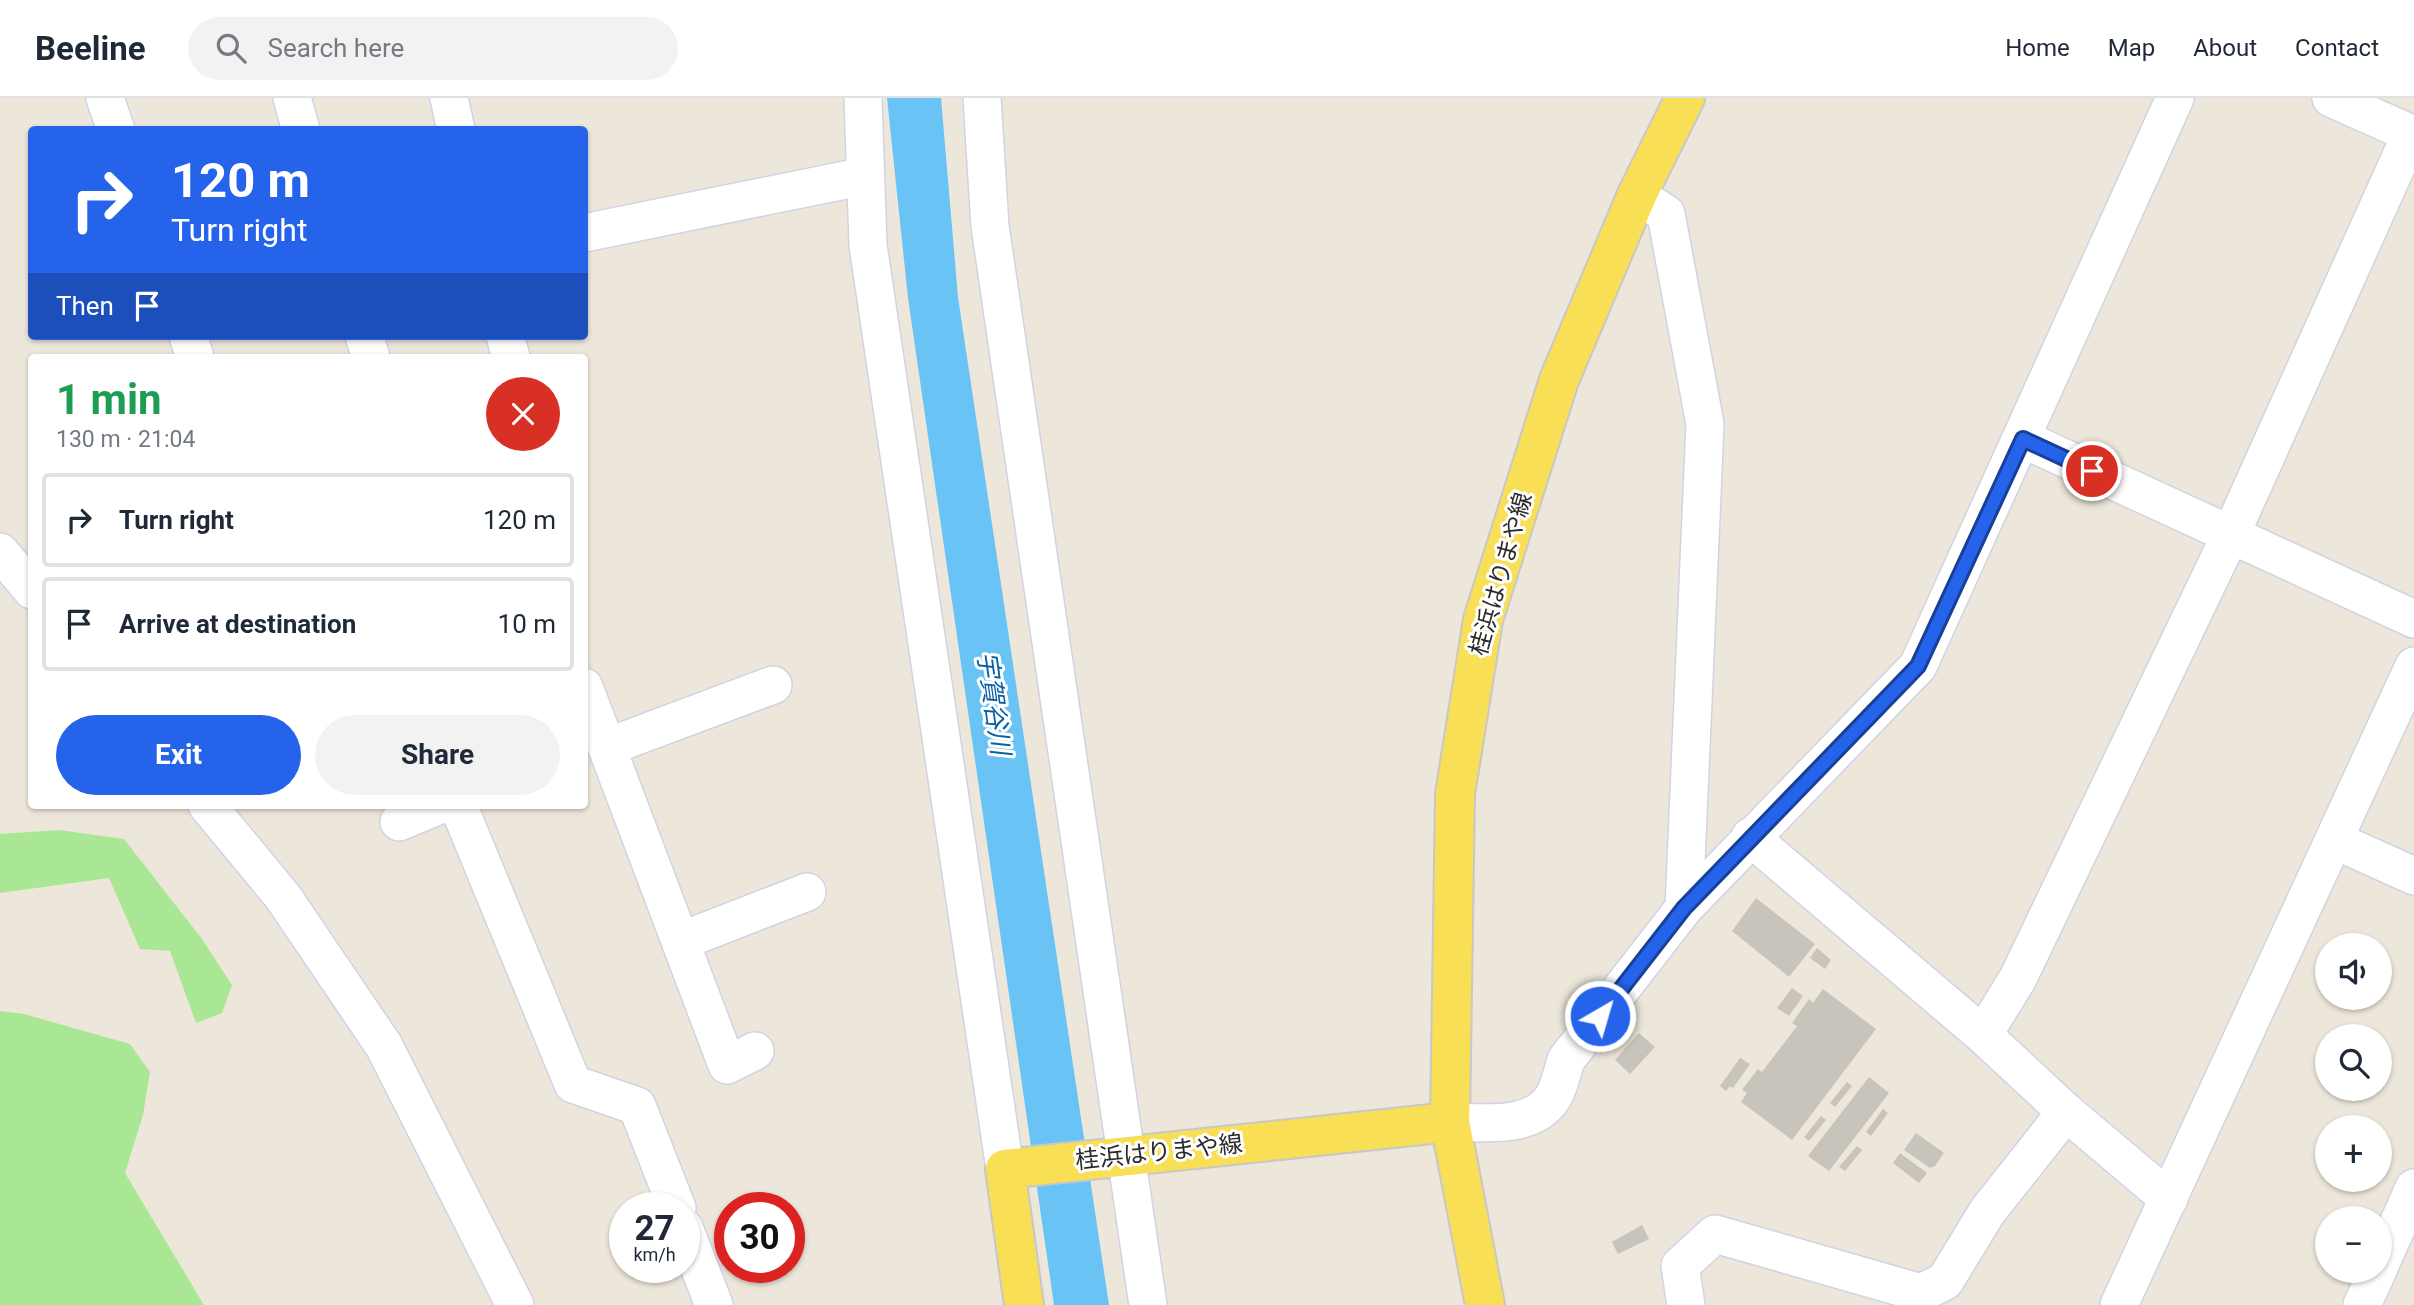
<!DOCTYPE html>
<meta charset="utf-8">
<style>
:root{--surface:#fff;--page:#f2f2f3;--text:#1f2937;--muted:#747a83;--line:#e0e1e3;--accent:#2563eb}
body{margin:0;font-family:Roboto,"Noto Sans JP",sans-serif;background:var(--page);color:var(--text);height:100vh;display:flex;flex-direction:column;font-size:26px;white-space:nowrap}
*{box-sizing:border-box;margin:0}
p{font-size:23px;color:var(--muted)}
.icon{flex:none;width:38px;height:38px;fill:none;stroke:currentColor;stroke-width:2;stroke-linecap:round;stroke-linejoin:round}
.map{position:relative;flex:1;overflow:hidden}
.details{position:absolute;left:28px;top:256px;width:560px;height:455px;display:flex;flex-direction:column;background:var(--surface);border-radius:7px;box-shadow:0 2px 5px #0004}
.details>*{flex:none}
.banner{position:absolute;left:28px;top:28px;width:560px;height:214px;border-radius:7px;box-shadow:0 2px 5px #0004;background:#2563eb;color:#fff;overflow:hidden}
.buttons{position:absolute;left:2315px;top:835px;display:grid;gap:14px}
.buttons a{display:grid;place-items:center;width:77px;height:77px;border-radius:50%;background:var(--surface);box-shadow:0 2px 5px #0004;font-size:35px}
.speed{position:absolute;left:609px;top:1094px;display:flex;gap:14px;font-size:35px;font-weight:700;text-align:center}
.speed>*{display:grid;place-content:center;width:91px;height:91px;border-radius:50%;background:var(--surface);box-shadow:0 2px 5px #0004;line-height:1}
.speed small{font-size:18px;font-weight:400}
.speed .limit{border:10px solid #d22;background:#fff;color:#111}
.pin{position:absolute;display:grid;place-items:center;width:60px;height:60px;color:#fff;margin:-30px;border:4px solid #fff;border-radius:50%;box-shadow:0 2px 7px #0007}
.me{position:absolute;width:77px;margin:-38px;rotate:38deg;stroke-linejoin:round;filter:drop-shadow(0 0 5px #0008)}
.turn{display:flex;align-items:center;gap:24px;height:147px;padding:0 28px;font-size:32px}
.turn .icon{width:91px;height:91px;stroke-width:2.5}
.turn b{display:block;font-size:49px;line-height:60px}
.then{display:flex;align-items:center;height:66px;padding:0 28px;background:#0003;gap:14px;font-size:26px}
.round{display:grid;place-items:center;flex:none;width:74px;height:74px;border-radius:37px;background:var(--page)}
.headline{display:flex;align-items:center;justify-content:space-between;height:119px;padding:0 28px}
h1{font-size:42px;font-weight:700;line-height:52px;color:#1e9e55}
.cta{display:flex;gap:14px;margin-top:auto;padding:14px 28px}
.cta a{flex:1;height:80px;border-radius:42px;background:var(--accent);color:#fff;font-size:28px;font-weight:700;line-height:80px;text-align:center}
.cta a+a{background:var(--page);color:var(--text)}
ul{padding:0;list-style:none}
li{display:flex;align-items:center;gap:21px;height:94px;margin:0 14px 10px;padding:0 14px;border:4px solid var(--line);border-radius:7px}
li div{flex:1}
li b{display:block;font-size:26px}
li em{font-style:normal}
header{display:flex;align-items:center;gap:42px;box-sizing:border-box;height:98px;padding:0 35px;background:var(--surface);border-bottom:2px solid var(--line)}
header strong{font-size:33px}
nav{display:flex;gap:38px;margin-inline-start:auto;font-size:24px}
.search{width:490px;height:63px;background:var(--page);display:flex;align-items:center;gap:18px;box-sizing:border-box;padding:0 24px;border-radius:38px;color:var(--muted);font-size:26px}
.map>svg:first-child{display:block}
</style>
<header>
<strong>Beeline</strong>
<div class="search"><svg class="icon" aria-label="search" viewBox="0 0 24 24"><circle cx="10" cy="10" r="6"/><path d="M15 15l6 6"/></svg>Search here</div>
<nav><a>Home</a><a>Map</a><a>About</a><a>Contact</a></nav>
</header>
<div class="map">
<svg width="2414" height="1207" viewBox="0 0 2414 1207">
<rect width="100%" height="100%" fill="#ede7db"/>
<g fill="#aae795">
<path d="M59,732L124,741L202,841L232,887L222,915L196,925L170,853L140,851L109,780L0,795V736Z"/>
<path d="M0,913L24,916L130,946L150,974L143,1017L125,1075L204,1207H0Z"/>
</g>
<path fill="#69c4f5" d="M887,0H941L958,199L1109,1207H1054L908,200Z"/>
<g fill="#c8c4bb">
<path d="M1756,800L1815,846L1789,879L1732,833Z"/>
<path d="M1817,850L1831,862L1825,871L1810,860Z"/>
<path d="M1792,890L1803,898L1789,918L1777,910Z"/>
<path d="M1823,891L1876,931L1792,1042L1741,1004L1747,995L1742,992L1758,971L1762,974L1797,928L1792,925L1809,901L1813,905Z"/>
<path d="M1639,935L1655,949L1630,976L1615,962Z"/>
<path d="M1740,960L1750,966L1733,990L1730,988L1726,993L1720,988Z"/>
<path d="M1869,979L1889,995L1829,1073L1808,1058Z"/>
<path d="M1847,984L1852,988L1835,1009L1830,1005Z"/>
<path d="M1883,1011L1888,1015L1871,1038L1866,1034Z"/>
<path d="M1821,1018L1826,1022L1809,1043L1804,1039Z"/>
<path d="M1916,1035L1944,1055L1935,1068L1930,1070L1904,1052Z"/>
<path d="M1857,1048L1862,1052L1845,1073L1839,1069Z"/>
<path d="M1900,1055L1927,1075L1919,1085L1893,1065Z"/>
<path d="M1642,1127L1649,1141L1618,1156L1612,1144Z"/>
</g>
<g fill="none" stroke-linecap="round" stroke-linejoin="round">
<g stroke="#d1d3e4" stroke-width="40">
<g id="minor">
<path d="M105,0L116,32"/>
<path d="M292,0L301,32"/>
<path d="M449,0L456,32"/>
<path d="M863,0L868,147L1005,1071"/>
<path d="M982,0L990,128L1148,1207"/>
<path d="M2331,0L2414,37"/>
<path d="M1637,97L1666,116L1705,326L1684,810"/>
<path d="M584,135L865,78"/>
<path d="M188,238L195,259"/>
<path d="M364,238L371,259"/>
<path d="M505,238L511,259"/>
<path d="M2023,341L2414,521"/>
<path d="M0,454L32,492"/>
<path d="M584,589L727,967L755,953"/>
<path d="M607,649L773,587"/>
<path d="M207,707L283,799L384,948L515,1207"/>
<path d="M458,707L573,986L637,1008L677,1110"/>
<path d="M399,724L440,707"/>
<path d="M1750,739L1983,937L2018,880L2231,436L2411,36"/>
<path d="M2334,742L2414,778"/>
<path d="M681,843L807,794"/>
<path d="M2066,1014L2169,1101"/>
<path d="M1450,1024C1483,1024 1533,1032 1553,999C1560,988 1562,974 1566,962L1684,810L1918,568L2175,0"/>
<path d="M684,1130L714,1207"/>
<path d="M2380,1167L2414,1090"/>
<path d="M1686,1207L1680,1168L1715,1136L1921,1195L1945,1183L1987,1114L2066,1014L1983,937"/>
<path d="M2119,1207L2414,568"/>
<path d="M2362,1207L2378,1172"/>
</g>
</g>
<g stroke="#c8c8c8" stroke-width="42">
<g id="primary">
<path d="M1024,1207L1005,1071L1450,1024"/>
<path d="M1485,1207L1450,1024L1455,696L1483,522L1559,282L1637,97L1685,0"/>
</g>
</g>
<use href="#minor" stroke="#fff" stroke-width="37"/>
<use href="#primary" stroke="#f8df56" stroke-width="38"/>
</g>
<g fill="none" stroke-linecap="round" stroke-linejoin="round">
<g stroke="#184099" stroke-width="18">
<path id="route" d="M1600,918L1684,810L1918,568L2023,341L2092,373"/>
</g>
<use href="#route" stroke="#2563eb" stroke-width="12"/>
</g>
<g text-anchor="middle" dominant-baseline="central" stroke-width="6" stroke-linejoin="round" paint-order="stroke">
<g font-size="24" fill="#2a2a2a" stroke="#fff">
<text transform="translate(1501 476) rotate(-74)">桂浜はりまや線</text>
<text transform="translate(1159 1054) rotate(-6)">桂浜はりまや線</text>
</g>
<g font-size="26" font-style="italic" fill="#0660a2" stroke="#fff">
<text transform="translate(994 605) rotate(82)">宇賀谷川</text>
</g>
</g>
</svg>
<div class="buttons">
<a><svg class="icon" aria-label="sound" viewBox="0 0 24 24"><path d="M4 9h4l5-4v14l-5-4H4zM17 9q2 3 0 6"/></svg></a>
<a><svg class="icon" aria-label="search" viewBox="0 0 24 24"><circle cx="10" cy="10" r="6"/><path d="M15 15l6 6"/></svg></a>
<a>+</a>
<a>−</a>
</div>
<div class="speed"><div>27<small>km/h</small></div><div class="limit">30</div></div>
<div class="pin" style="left:2092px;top:373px;background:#d93025"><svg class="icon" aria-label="arrive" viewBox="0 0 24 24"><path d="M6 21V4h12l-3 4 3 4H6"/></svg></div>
<svg class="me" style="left:1600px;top:918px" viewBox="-20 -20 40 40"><circle r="17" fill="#2563eb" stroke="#fff" stroke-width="3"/><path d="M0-11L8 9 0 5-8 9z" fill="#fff"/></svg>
<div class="banner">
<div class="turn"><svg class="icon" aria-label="right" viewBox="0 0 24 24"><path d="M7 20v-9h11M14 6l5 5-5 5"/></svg><div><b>120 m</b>Turn right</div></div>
<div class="then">Then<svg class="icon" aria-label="arrive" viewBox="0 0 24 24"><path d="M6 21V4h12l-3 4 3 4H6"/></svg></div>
</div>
<section class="details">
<div class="headline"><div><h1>1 min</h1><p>130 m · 21:04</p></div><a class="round" style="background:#d93025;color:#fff"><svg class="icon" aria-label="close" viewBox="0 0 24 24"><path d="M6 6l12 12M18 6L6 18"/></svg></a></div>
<ul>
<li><svg class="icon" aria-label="right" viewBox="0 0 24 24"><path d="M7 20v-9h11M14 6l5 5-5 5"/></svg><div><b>Turn right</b></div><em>120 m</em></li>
<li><svg class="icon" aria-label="arrive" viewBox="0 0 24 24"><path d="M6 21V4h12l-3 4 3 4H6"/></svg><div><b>Arrive at destination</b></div><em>10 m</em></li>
</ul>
<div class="cta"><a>Exit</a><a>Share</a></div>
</section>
</div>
